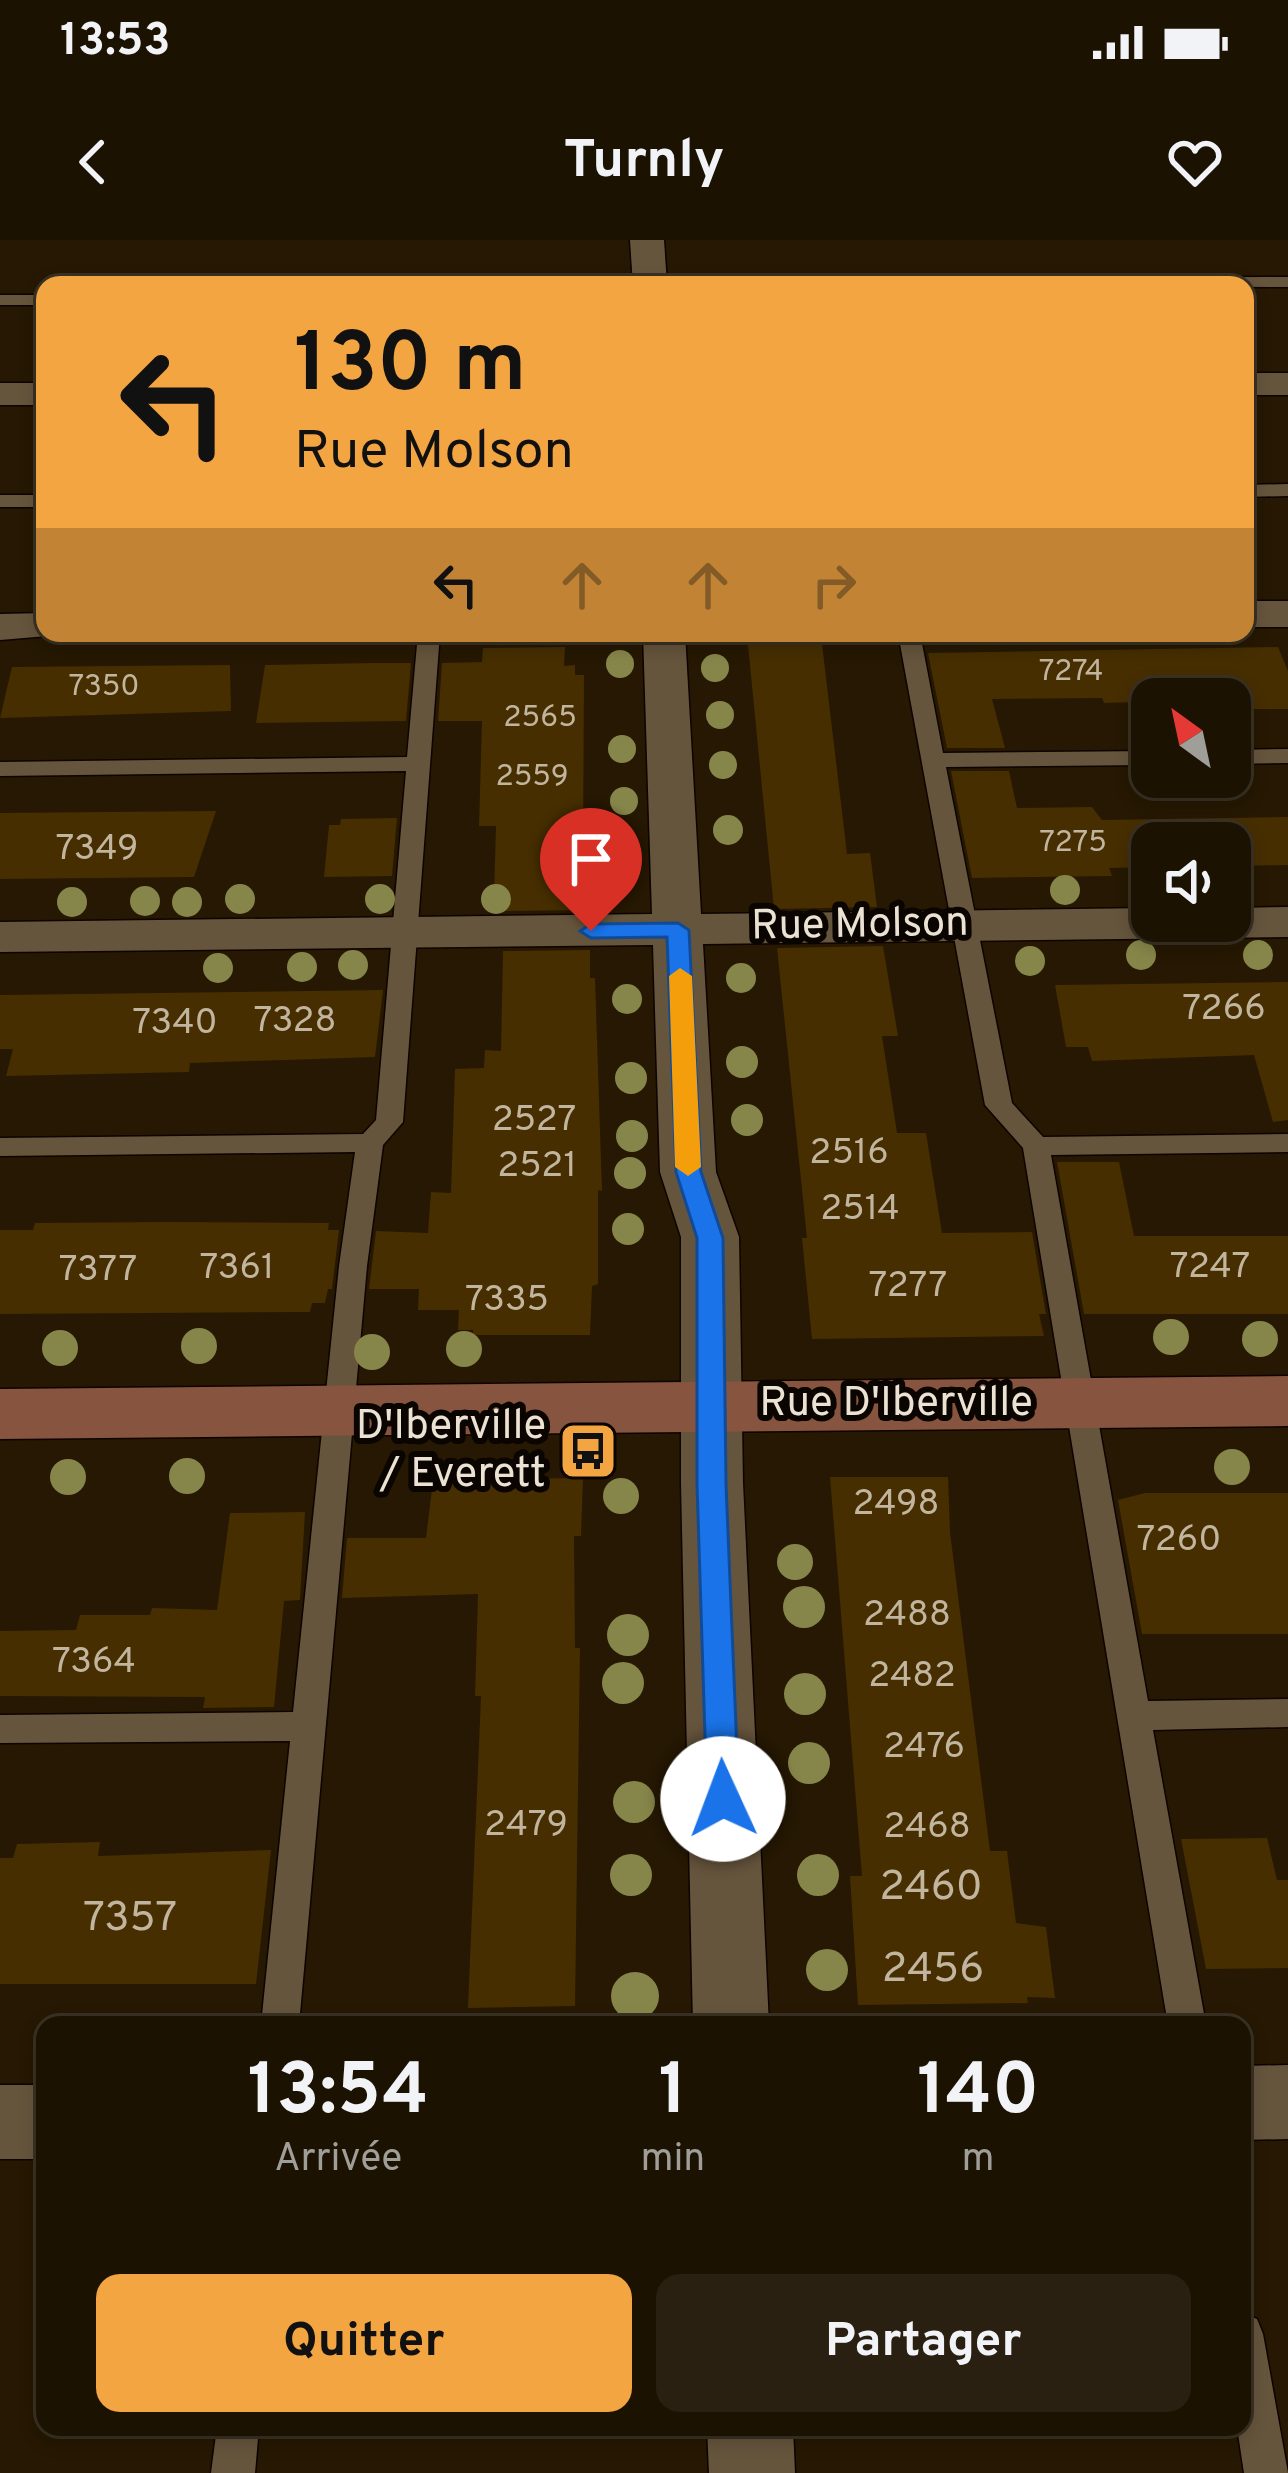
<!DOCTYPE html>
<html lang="fr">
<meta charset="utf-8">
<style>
:root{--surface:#1c1202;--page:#292011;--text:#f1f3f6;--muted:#a09e99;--line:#3a3224;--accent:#f3a542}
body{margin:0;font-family:Overpass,sans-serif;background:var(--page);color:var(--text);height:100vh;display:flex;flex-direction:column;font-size:45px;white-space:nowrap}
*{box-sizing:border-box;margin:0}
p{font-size:39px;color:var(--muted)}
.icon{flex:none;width:66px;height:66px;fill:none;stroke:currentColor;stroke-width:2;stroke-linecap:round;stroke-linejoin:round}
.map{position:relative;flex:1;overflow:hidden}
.drawer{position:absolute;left:36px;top:1776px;width:1215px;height:420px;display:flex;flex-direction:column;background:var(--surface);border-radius:24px;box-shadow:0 6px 18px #0003,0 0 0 3px var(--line)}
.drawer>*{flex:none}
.hud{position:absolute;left:36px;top:36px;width:1218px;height:366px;border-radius:24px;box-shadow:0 6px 18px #0003,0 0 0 3px var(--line);background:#f3a542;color:#111;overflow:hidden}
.needle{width:78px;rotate:327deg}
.tools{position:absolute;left:1131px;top:438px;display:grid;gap:24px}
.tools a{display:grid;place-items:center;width:120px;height:120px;border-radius:24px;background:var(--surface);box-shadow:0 6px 18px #0003,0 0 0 3px var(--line);font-size:60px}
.pin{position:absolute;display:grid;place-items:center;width:102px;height:102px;color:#fff;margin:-123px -51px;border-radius:50% 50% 50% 0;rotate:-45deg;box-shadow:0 0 12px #0007}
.pin .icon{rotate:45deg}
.me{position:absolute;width:132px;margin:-66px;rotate:358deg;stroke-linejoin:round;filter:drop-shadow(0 0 9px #0008)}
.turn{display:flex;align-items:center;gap:42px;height:252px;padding:0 60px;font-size:54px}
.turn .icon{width:156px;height:156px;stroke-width:2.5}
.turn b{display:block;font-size:84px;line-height:102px}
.lanes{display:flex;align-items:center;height:114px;padding:0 60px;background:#0003;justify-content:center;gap:60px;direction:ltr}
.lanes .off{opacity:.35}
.eta{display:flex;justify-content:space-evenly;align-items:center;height:204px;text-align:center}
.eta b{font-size:72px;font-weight:700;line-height:84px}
.action{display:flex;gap:24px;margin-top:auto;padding:24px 60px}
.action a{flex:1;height:138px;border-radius:24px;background:var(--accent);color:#111;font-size:48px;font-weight:700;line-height:138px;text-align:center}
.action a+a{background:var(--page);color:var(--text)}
.status{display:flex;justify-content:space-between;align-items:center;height:84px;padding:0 60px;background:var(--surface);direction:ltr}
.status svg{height:33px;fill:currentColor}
header{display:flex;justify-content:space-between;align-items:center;height:156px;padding:0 60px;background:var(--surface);font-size:54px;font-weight:700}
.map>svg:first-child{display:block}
</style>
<div class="status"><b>13:53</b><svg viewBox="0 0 49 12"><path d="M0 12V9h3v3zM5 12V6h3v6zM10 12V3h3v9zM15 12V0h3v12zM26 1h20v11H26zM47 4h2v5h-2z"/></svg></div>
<header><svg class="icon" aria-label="back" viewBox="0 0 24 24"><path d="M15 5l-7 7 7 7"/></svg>Turnly<svg class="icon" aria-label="heart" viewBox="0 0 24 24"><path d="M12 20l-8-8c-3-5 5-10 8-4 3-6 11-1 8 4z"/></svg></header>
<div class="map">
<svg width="1288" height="2233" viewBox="0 0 1288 2233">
<rect width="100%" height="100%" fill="#261802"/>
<g fill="#462e00">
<path d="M822,404L847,614L870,613L877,667L774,669L748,405Z"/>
<path d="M565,407L564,426L575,425V435H584L583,619H588L589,670L504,671L505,656H494L496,586H479L482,481H438L442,423L482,422L483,408Z"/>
<path d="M1278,407L1288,431V469H1230V459L1104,463L1102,458L992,459L1005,508H947L928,413Z"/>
<path d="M372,423H411L406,481L256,483L265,425Z"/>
<path d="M230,425L231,471L0,478L12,427Z"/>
<path d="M951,531H1009L1017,568L1092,567L1102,580L1288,577V625L1230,626V603H1152V627L1109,628L1112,636L972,638Z"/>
<path d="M216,571L194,637L0,639V573Z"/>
<path d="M397,578L392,636L324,637L329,585H340L341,579Z"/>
<path d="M883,706L898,796H882L897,893H926L942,993L1032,992L1046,1074H1039L1044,1096L812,1099L802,998H807L777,708Z"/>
<path d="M590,710V738H595L602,951L598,950V1044L592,1046L590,1095H473V1090H458L459,1070H418L419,1049H369L376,991L428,993L431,952L451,953L455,829L484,828L485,810L501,811L503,711Z"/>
<path d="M1288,742V880L1273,882L1254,815L1092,821L1088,807H1066L1055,745Z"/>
<path d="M383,750L375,817L190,823L189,832L6,836L13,809H0V755Z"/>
<path d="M1057,922H1119L1134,996H1288V1074H1084Z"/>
<path d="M167,982L329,983L328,990H339L332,1049H328L325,1063H312L310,1072L0,1074V990H33L35,983Z"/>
<path d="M830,1237H948L950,1292L990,1611H1007L1016,1683L1046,1687L1055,1758L1027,1757L1028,1763L858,1765L850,1636H862Z"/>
<path d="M583,1238L581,1296H574L575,1408H580L575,1766L468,1768L481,1456H475L478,1354L342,1358L347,1298H426L432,1249H446L447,1240Z"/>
<path d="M1145,1253H1288V1394H1142L1118,1260Z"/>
<path d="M305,1272L300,1360L284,1361L274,1467L203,1468L205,1457L0,1456V1391L76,1390L80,1375H150L152,1368L217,1370L230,1273Z"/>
<path d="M1267,1598L1277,1640H1288V1728L1206,1729L1181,1599Z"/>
<path d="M100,1602L98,1616L271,1610L256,1744H0V1618H13L17,1604Z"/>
</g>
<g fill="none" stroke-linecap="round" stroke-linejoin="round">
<g stroke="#0e0400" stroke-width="3">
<g id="service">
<path d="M1288,37V47L641,44L650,39Z"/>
<rect x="0" y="55" width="45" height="10"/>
<path d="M1288,244V256L1245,257V245Z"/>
<rect x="0" y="255" width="45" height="12"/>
<path d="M418,393H440L403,882L383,905L367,1026L299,1785H261L290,1501L0,1503V1475L293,1472L339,1026L355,912L0,916V898L363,894L376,880L406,531L0,536V522L407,517Z"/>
<path d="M898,393H920L943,513L1152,511V525L946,527L1012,863L1043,897L1288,894V912L1051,915L1148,1461L1288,1459V1487L1153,1490L1206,1785H1168L1023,908L985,865Z"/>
<path d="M1288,509V523L1230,524V510Z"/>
<path d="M1242,2073L1257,2079L1263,2094L1288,2233H1244L1237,2187H1242Z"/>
<path d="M217,2187H259L255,2233H211Z"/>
</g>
</g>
<g stroke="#0e0400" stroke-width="3">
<g id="minor">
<path d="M630,0H664L667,45H633Z"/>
<rect x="1245" y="133" width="43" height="22"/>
<rect x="0" y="143" width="45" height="22"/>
<rect x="1245" y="361" width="43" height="26"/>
<path d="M45,373V393L60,395L0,400V374Z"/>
<path d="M643,393H685L701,674L1152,668V681H1230V668L1288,667V697L703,704L716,932L739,997L743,1243L769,1785H693L681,1243V997L660,932L653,705L0,712V682L652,674Z"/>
<path d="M1288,1825V1899L1242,1900V1826Z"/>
<rect x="0" y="1845" width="45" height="74"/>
<path d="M707,2187H793L795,2233H709Z"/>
</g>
</g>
<g stroke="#0e0400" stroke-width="3">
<path id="secondary" d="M1288,1136V1186L0,1199V1149Z"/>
</g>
<use href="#service" fill="#66553d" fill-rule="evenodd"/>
<use href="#minor" fill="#66553d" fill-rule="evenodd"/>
<use href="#secondary" fill="#875440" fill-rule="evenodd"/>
</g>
<g fill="#87864a">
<circle cx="620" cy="424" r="14"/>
<circle cx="715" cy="428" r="14"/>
<circle cx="720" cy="475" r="14"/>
<circle cx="622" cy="509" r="14"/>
<circle cx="723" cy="525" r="14"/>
<circle cx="624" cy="561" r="14"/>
<circle cx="728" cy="590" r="15"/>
<circle cx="621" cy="608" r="15"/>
<circle cx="1065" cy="650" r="15"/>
<circle cx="596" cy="658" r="15"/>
<circle cx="240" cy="659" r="15"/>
<circle cx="380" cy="659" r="15"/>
<circle cx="496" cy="659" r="15"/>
<circle cx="145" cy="661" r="15"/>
<circle cx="72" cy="662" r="15"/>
<circle cx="187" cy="662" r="15"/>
<circle cx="1141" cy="715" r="15"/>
<circle cx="1258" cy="715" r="15"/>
<circle cx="1030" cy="721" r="15"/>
<circle cx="353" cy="725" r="15"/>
<circle cx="302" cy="727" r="15"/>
<circle cx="218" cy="728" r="15"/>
<circle cx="741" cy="738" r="15"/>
<circle cx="627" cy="759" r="15"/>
<circle cx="742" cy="822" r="16"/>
<circle cx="631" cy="838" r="16"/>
<circle cx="747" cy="880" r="16"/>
<circle cx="632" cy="896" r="16"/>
<circle cx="630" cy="933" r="16"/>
<circle cx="628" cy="989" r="16"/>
<circle cx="1171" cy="1097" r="18"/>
<circle cx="1260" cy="1099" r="18"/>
<circle cx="199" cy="1106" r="18"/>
<circle cx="60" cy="1108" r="18"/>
<circle cx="464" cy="1109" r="18"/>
<circle cx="372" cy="1112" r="18"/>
<circle cx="1232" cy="1227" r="18"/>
<circle cx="187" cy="1236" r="18"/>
<circle cx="68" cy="1237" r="18"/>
<circle cx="621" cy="1256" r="18"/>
<circle cx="795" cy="1322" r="18"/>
<circle cx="804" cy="1367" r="21"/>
<circle cx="628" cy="1395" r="21"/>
<circle cx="623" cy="1443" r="21"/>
<circle cx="805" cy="1454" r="21"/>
<circle cx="809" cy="1523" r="21"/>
<circle cx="634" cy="1562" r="21"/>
<circle cx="631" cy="1635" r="21"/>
<circle cx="818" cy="1635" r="21"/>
<circle cx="827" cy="1730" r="21"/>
<circle cx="635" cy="1756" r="24"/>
</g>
<path fill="#1a73e8" stroke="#114b97" stroke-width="3" d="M678,683L689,690L701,932L723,998L726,1244L739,1559L734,1569L723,1573L712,1569L707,1559L697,1244V998L676,932L667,697L591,698L580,691L591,684Z"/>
<path fill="#f59e0b" d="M680,728L692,736L701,927L688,936L675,927L669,736Z"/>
<defs>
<g id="bus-square" transform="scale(3)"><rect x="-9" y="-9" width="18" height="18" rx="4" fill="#f3a542" stroke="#0a0501"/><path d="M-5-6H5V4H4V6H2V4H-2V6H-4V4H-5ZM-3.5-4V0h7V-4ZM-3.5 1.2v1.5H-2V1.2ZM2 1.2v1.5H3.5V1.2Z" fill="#111"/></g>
</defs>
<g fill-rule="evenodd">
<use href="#bus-square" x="588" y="1211"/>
</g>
<g text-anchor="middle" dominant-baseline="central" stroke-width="12" stroke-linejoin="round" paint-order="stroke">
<g font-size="30" fill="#c2b59f">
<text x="1071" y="432">7274</text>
<text x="104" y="447">7350</text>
<text x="540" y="478">2565</text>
<text x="532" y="537">2559</text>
<text x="1073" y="603">7275</text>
</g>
<g font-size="36" fill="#c2b59f">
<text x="97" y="610">7349</text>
<text x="1224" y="770">7266</text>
<text x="295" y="782">7328</text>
<text x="175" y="784">7340</text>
<text x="534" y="881">2527</text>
<text x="849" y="914">2516</text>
<text x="537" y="927">2521</text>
<text x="860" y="970">2514</text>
<text x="1210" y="1028">7247</text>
<text x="237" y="1029">7361</text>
<text x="98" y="1031">7377</text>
<text x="908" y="1047">7277</text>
<text x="507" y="1061">7335</text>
<text x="896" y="1265">2498</text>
<text x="1179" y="1301">7260</text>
<text x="907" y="1376">2488</text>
<text x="94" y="1423">7364</text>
<text x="912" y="1437">2482</text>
<text x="924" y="1508">2476</text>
<text x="526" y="1586">2479</text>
<text x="927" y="1588">2468</text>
</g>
<g font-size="42" fill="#ece2d4" stroke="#0a0501">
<text transform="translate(860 686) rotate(-1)">Rue Molson</text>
<text x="896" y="1164">Rue D'Iberville</text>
</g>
<g font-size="42" fill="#ece2d4" stroke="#0a0501" text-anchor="end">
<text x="546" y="1187">D'Iberville<tspan x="546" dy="48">/ Everett</tspan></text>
</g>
<g font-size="42" fill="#c2b59f">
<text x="931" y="1648">2460</text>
<text x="130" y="1679">7357</text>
<text x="933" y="1730">2456</text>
</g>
</g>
</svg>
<div class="tools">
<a><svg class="needle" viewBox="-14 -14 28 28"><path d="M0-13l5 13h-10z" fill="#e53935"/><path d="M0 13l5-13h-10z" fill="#a09e99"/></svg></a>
<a><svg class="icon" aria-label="sound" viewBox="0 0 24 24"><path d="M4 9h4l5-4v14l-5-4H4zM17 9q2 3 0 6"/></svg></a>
</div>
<div class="pin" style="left:591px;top:691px;background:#d93025"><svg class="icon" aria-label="arrive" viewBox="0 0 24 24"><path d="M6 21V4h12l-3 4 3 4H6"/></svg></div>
<svg class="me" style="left:723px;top:1559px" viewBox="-20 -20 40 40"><circle r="19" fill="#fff"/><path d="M0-13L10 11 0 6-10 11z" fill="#1a73e8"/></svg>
<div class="hud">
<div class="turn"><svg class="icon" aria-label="left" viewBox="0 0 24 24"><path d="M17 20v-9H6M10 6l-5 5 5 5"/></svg><div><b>130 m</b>Rue Molson</div></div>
<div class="lanes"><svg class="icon" aria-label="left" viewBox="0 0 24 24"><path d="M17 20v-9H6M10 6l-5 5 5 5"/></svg><svg class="icon off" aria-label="ahead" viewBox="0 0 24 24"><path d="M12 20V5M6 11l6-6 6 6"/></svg><svg class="icon off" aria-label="ahead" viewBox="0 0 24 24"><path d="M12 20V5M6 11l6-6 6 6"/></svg><svg class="icon off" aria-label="right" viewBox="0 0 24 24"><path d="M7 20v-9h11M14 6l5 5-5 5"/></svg></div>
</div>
<section class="drawer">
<div class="eta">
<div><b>13:54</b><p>Arrivée</p></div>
<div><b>1</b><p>min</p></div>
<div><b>140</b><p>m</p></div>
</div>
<div class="action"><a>Quitter</a><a>Partager</a></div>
</section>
</div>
